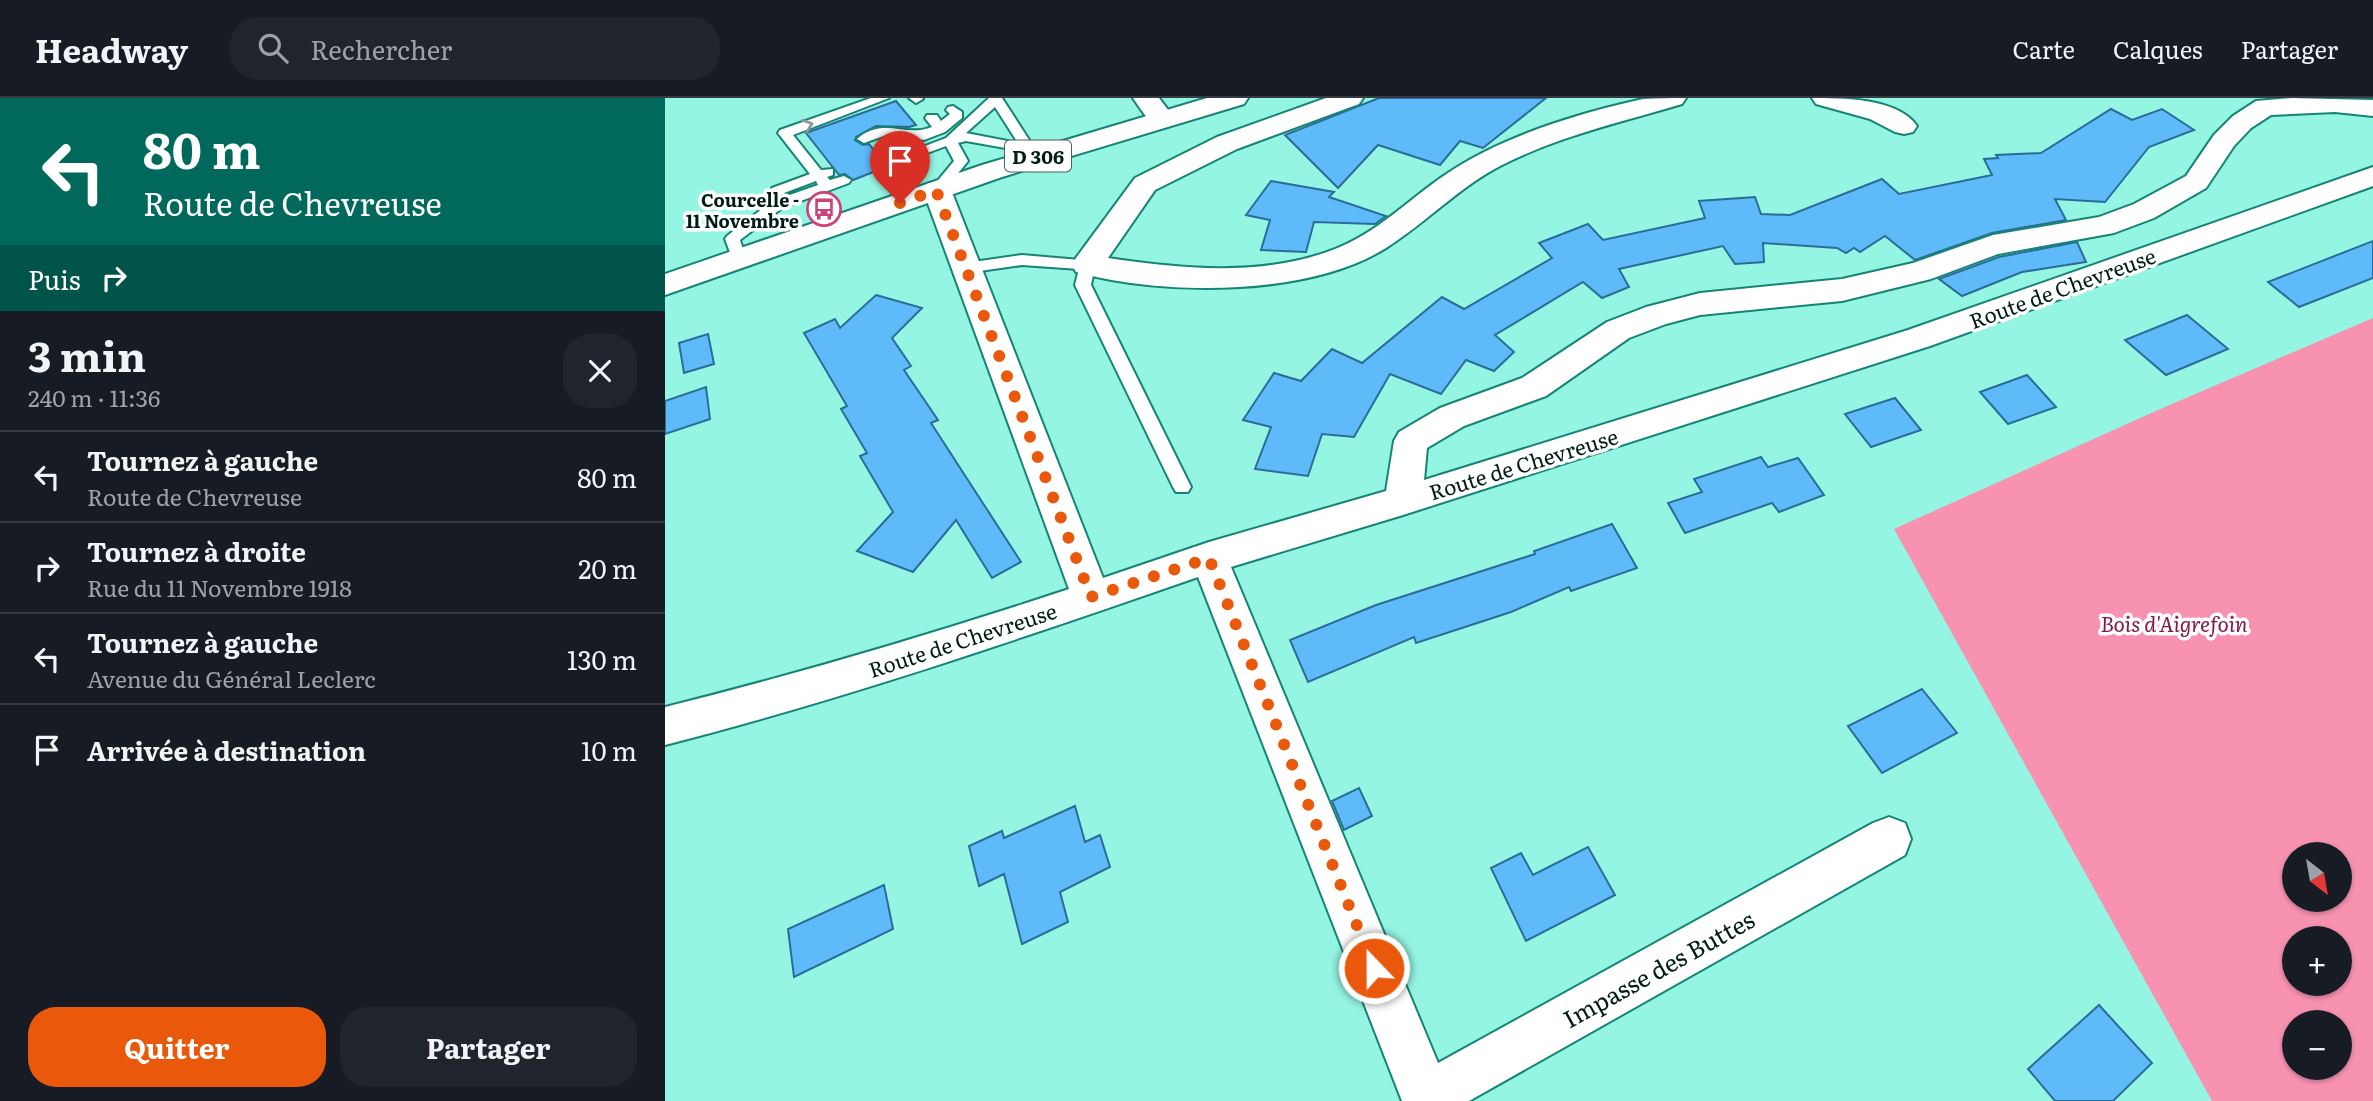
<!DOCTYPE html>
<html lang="fr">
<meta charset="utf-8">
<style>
:root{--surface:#171b24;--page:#20242c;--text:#f1f3f6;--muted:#9ea1a6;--line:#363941;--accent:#ea580c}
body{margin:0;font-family:Literata,serif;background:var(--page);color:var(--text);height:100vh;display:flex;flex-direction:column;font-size:26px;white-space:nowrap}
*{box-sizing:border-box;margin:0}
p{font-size:23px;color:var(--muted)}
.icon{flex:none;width:38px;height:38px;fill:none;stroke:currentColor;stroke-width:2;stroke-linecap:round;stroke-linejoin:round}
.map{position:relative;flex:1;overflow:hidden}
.side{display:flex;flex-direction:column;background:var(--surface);width:665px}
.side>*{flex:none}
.guide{background:#00695c;color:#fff;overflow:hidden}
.needle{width:46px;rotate:149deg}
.fabs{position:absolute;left:1617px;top:744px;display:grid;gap:14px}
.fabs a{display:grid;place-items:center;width:70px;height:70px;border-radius:50%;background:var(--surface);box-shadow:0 2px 5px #0004;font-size:35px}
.pin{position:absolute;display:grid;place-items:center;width:60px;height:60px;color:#fff;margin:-72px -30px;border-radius:50% 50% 50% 0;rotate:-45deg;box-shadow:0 0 7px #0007}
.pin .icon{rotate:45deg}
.me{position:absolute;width:77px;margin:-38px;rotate:338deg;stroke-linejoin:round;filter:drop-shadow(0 0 5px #0008)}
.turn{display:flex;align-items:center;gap:24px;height:147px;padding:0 28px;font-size:32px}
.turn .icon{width:91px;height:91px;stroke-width:2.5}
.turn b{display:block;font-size:49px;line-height:60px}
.then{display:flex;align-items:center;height:66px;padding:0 28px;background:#0003;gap:14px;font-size:26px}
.round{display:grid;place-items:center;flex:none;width:74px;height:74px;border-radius:28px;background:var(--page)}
.headline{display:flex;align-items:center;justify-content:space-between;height:119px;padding:0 28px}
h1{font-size:42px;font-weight:700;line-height:52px}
.cta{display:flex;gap:14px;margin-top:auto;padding:14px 28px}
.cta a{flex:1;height:80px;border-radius:28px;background:var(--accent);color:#fff;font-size:28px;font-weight:700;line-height:80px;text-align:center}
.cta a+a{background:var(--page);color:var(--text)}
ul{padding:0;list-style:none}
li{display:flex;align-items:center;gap:21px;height:91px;padding:0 28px;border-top:2px solid var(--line)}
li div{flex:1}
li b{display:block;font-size:26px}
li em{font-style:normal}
header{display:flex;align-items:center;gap:42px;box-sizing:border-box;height:98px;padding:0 35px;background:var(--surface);border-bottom:2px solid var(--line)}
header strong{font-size:33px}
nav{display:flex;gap:38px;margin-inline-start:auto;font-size:24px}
.search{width:490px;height:63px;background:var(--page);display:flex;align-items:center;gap:18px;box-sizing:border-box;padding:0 24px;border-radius:28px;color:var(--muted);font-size:26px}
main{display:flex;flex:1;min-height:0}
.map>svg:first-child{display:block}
</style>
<header>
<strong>Headway</strong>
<div class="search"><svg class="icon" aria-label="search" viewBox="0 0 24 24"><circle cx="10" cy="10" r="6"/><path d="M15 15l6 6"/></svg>Rechercher</div>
<nav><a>Carte</a><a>Calques</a><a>Partager</a></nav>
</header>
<main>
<section class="side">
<div class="guide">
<div class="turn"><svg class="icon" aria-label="left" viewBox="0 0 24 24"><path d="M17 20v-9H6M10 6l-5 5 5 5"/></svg><div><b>80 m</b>Route de Chevreuse</div></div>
<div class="then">Puis<svg class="icon" aria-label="right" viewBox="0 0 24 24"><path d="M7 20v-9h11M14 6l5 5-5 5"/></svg></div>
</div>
<div class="headline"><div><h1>3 min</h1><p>240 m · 11:36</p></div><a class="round"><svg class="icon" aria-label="close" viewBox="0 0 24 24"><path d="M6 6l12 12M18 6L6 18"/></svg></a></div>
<ul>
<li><svg class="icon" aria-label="left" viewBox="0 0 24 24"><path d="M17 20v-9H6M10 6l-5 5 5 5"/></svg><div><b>Tournez à gauche</b><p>Route de Chevreuse</p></div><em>80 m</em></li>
<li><svg class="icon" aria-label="right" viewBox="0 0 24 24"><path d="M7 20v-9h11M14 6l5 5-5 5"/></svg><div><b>Tournez à droite</b><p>Rue du 11 Novembre 1918</p></div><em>20 m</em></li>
<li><svg class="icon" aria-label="left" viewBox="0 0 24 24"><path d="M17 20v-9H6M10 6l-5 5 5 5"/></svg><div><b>Tournez à gauche</b><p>Avenue du Général Leclerc</p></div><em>130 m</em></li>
<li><svg class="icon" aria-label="arrive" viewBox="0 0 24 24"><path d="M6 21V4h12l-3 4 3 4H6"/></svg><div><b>Arrivée à destination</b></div><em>10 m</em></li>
</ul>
<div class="cta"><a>Quitter</a><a>Partager</a></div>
</section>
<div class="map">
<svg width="1708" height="1003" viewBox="0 0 1708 1003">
<rect width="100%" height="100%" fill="#95f5e3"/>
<path fill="#f792b1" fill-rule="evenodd" d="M1708,220V1003H1547L1229,431L1493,312ZM1629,756H1675V802H1629ZM1629,840H1675V886H1629ZM1629,924H1675V970H1629Z"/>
<g fill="#5ebaf8" stroke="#2a6d97" stroke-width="2">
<path d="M714,0H881L818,50L795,43L775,67L713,47L673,90L620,37Z"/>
<path d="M231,3L251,27L244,29L211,28L191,39L190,42L198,47L204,46L217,62L210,67L216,71L188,82L180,76L174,77L141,35Z"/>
<path d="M1446,11L1467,22L1497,11L1529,32L1484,49L1440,104L1390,101L1401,122L1327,135L1250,162L1220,138L1195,154L1189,150L1181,155L1172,150L1098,145L1099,164L1070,166L1058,148L954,171L964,189L937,200L918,184L830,237L849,254L829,273L801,262L776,296L725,276L689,339L657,336L643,378L590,371L606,329L578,322L609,275L636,283L667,251L697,265L777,199L799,211L887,160L874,145L923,126L938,142L1040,120L1034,103L1090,99L1096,116L1125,117L1217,81L1234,96L1327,77L1319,61L1333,60L1331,57L1376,55Z"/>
<path d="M606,83L669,94L664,99L721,118L710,126L649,124L641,154L596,152L605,122L581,117Z"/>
<path d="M1708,143V180L1634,209L1603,184Z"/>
<path d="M1412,144L1421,164L1357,174L1297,198L1274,181L1334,159Z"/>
<path d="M211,197L257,210L227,240L246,268L239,272L273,322L266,325L356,464L327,480L291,422L248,474L192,453L228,414L195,358L202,355L176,311L182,308L139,235L170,221L175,230Z"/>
<path d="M1522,217L1563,251L1501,277L1460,242Z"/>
<path d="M43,236L49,266L19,275L14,245Z"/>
<path d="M1362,277L1391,309L1343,326L1315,294Z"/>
<path d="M41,289L45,321L0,336V303Z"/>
<path d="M1230,300L1256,332L1206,349L1180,316Z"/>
<path d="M1096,359L1103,369L1133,360L1159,397L1114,414L1107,405L1020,435L1003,405L1037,394L1029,381Z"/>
<path d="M947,426L972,470L906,493L904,489L846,514L751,545L749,539L643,584L625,542L711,507L870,456L869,453Z"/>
<path d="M1257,591L1292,635L1217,675L1183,628Z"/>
<path d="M694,690L707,718L679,732L667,703Z"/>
<path d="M410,708L420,744L435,737L445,769L395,794L403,824L357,846L339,776L314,788L304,748L337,733L339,740Z"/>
<path d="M923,749L950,797L861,843L826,770L856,755L868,777Z"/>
<path d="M219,787L228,831L129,879L123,831Z"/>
<path d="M1434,907L1487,965L1448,1003H1390L1363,971Z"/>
</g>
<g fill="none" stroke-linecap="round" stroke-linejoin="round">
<g stroke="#168475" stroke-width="4">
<g id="lane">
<path d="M206,0H224L128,37L156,72L168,71V77L162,79L165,82L179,78L186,82L184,85L117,110L75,142L81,161L79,165H69L60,141L62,138L105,105L107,90L145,76L113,35L115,32ZM151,83L153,87L119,99V95Z"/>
<path d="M244,0H257L258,1L251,5Z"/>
<path d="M324,0H337L368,48L386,52V58L301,43L293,45L303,63L277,95L272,96L265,92L289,63L281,48L225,69L220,70L213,66L281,40ZM330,9L353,45L301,35Z"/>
<path d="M288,8L297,14V20L280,34L259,42L224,36L199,45L192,41C218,18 240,40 267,29L260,20L262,17H272L276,23L285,16L281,12L283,9Z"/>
<path d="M357,157L427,163L430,167L426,187L526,389L523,394H511L508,389L410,187L414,171L357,167L301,175L293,170L301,165Z"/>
</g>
</g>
<g stroke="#168475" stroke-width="4">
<g id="street">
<path d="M468,0H494L510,21L506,27C486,32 479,15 468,0Z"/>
<path d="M661,0H698L694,6L572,51L490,92L443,160C516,171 599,179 670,151C712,135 743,102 780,77C835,39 914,15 978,1C992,0 1007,0 1021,0L1017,6C957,24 894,38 837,67C794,89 762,124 721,150C643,199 498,198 411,174L407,167L411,160L470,80L552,39Z"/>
<path d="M1147,0C1177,0 1233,0 1252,28L1248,34L1239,36L1230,34L1205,21L1151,6Z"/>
<path d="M1627,0L1708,2V18L1670,14L1606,17L1586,30L1569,48L1541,90L1489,120L1449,135L1333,156L1266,181L1177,203L1035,217L1001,226L964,240L881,298L799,328L762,350L759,382L1243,232L1708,69V88L1265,248L738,417L566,469L773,965L1208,725L1224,719L1240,725L1246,741L1240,757L804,1003H737L533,479C357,540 180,601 0,647V609C136,575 271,535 404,491L258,92L262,86L272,83L282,86L286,92L438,480L544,444L721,393L729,343L734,334L775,310L857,280L942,224L981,209L1035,195L1177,181L1248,165L1328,137L1434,119L1469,106L1521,78L1549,37L1568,18L1591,3Z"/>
</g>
</g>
<g stroke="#168475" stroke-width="4">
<path id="primary" d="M542,0H583L579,6L337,79L0,197V176L317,67Z"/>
</g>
<use href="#lane" fill="#fff" fill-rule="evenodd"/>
<use href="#street" fill="#fff" fill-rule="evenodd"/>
<use href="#primary" fill="#fff" fill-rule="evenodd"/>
</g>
<defs><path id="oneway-chevron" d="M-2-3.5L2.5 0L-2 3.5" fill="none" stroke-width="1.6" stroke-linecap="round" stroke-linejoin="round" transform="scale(1.75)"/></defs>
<use stroke="#8c9997" href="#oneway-chevron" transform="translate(143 27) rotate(-20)"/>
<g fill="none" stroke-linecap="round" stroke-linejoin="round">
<path stroke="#ea580c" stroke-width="12" stroke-dasharray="0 21.6" d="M235,105L271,92L426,499L544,460L709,870"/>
</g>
<defs>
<g id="bus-ring" transform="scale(1.75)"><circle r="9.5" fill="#fff" stroke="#cc4176" stroke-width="1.5"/><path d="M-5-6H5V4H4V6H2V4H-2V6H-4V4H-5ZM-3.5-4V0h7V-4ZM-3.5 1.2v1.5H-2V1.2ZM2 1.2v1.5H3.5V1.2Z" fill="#cc4176"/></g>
</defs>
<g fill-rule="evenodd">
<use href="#bus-ring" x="159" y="111"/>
</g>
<g text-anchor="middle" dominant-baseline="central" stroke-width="7" stroke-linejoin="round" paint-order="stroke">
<g font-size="18" font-weight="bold" fill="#001c17" stroke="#fff" text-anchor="end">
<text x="134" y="101">Courcelle -<tspan x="134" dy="21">11 Novembre</tspan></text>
</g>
<rect fill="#fff" stroke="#4c605d" stroke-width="2" x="340" y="42.5" width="66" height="31" rx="5"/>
<g font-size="19" font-weight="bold" fill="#001c17">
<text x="373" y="58">D 306</text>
</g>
<g font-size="21" fill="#001c17" stroke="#fff">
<text transform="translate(1397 189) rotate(-20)">Route de Chevreuse</text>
<text transform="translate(858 365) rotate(-17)">Route de Chevreuse</text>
<text transform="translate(297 541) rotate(-18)">Route de Chevreuse</text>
</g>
<g font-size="21" font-style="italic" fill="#851646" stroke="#fff">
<text x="1509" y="524">Bois d'Aigrefoin</text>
</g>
<g font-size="24" fill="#001c17" stroke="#fff">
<text transform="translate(993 870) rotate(-29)">Impasse des Buttes</text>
</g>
</g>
</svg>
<div class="fabs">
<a><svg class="needle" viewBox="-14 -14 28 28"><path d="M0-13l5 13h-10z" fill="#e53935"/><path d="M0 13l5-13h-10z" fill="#9ea1a6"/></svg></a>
<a>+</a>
<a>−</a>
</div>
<div class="pin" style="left:235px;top:105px;background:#d93025"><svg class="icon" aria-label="arrive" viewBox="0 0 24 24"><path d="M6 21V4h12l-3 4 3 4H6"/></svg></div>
<svg class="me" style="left:709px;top:870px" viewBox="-20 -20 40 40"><circle r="17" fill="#ea580c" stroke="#fff" stroke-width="3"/><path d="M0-11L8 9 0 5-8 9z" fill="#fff"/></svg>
</div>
</main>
